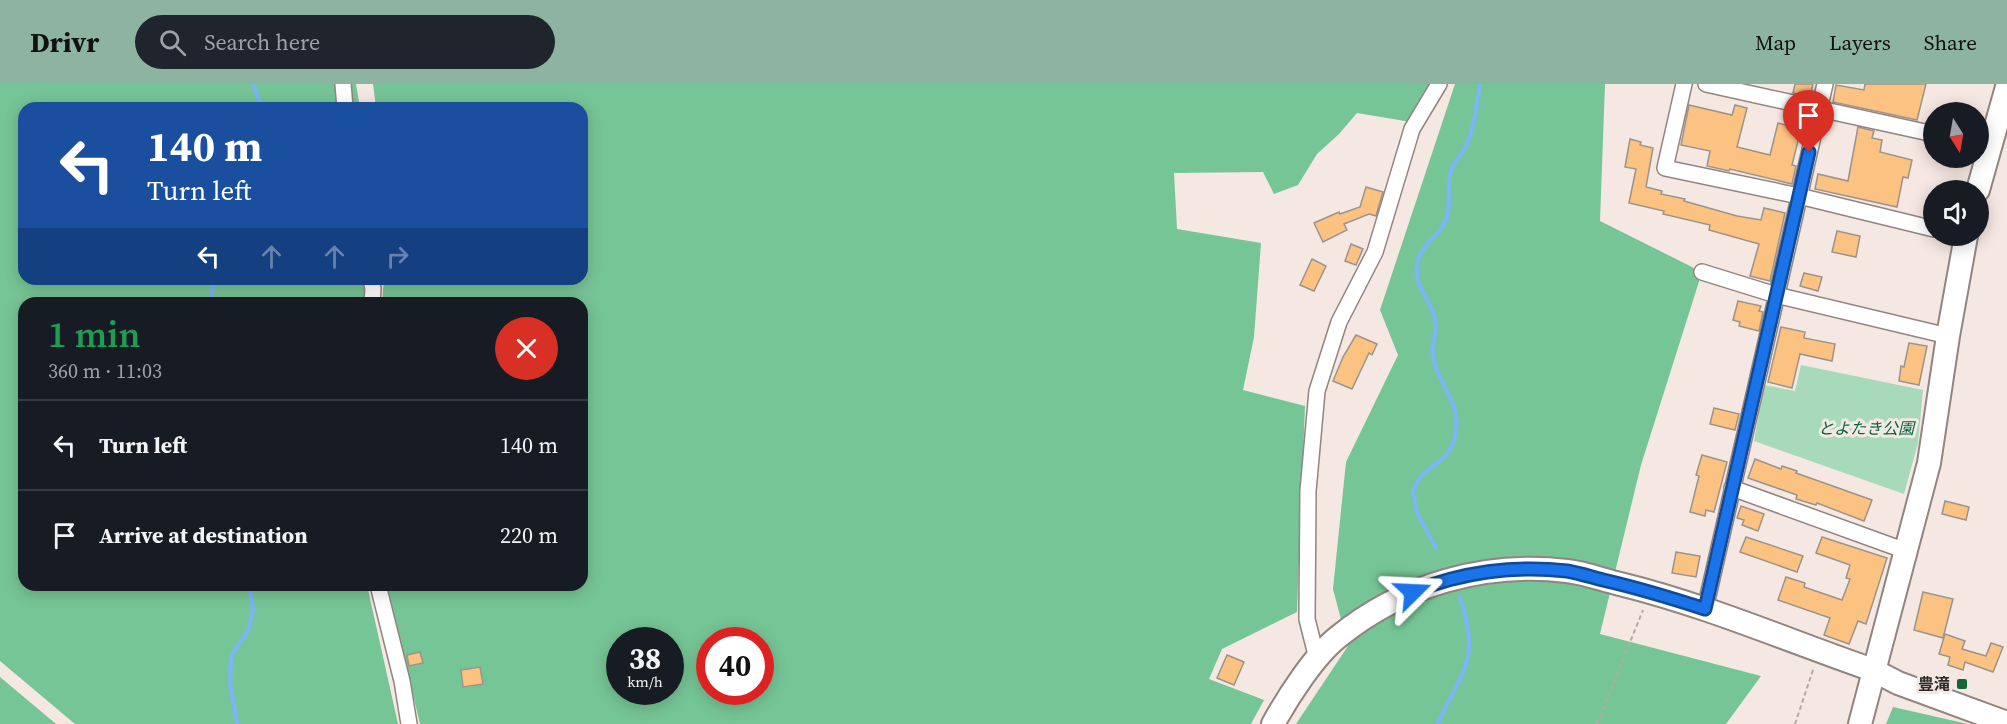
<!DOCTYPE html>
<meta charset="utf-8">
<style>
:root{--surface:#171b24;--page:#20242c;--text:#f1f3f6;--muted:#9ea1a6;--line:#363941;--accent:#8db4a0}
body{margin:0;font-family:"Source Serif 4","Noto Sans JP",serif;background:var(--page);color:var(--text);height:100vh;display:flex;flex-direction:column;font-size:22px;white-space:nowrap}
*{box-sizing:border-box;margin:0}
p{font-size:20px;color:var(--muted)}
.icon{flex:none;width:33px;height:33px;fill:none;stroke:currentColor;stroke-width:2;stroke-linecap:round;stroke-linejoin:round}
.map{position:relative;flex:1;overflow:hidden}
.details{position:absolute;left:18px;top:213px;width:570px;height:294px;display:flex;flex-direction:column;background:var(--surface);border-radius:18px;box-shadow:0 3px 15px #0003}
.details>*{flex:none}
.top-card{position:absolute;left:18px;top:18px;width:570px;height:183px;border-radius:18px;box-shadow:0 3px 15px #0003;background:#1a4fa0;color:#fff;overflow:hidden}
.needle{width:39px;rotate:169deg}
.controls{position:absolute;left:1923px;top:18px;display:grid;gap:12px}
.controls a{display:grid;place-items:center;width:66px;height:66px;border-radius:50%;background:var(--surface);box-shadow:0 3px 15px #0003;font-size:30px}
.speed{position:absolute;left:606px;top:543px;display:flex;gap:12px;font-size:30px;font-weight:700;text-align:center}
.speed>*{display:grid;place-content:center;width:78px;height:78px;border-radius:50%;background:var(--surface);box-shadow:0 3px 15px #0003;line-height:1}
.speed small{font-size:15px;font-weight:400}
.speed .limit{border:9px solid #d22;background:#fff;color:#111}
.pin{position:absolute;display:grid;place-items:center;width:51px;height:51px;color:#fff;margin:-62px -26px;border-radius:50% 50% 50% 0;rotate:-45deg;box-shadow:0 0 6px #0007}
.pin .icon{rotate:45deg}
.me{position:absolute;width:66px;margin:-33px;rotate:69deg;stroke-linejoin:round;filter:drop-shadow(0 0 4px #0008)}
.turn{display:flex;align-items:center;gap:21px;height:126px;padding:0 30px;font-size:27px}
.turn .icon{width:78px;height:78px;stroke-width:2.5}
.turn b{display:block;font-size:42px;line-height:51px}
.lanes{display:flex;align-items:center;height:57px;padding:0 30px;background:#0003;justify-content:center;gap:30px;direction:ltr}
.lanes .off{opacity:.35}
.round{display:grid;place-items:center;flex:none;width:63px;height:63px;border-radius:32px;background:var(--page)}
.summary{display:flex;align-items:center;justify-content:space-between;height:102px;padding:0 30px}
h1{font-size:36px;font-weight:600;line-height:45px;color:#1e9e55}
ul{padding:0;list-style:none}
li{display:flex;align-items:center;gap:18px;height:90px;padding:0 30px;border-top:2px solid var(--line)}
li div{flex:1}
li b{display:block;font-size:22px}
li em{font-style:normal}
header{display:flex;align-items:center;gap:36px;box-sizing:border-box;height:84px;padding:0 30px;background:var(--accent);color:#111}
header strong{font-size:28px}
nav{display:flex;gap:33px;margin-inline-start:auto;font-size:21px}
.search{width:420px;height:54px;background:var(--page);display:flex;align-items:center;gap:15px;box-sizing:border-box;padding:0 21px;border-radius:33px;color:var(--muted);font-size:22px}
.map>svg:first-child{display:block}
</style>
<header>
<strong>Drivr</strong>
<div class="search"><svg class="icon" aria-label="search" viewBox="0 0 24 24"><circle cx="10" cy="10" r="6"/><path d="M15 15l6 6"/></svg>Search here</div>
<nav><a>Map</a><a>Layers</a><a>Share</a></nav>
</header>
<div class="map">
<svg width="2007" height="640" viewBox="0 0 2007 640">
<rect width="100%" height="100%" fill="#f5e7e2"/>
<path fill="#a7daba" d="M1801,281L1923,306L1918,359L1904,410L1754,357L1764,301L1795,307Z"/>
<g fill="#76c596" fill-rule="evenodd">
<path d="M0,0H356L360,24H24V195H367L365,219H24V501H367L398,640H75L0,577Z"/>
<path d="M373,0H1433L1411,38L1357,29L1339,50L1317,70L1298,101L1274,110L1263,88L1174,89L1177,145L1261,159L1254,253L1243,306L1305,322L1297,528L1222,565L1209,595L1264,616L1251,640H420L387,501H582V219H382L384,195H582V24H376ZM620,556H670V608H620ZM710,556H760V608H710Z"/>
<path d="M1455,0H1605L1600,137L1702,188L1641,381L1600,550L1761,592L1726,640H1296L1348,562L1333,505L1346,378L1398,271L1380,226Z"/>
<path d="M0,593L56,640H0Z"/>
<path d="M1893,623L1968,640H1886Z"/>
</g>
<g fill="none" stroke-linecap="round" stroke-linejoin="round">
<g stroke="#7bb6f0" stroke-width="4.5">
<path d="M253,0L262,24"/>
<path d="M210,219L214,195"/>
<path d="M1436,464L1417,429L1413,407C1415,402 1418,395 1422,391C1434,380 1447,375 1453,359C1465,322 1442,308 1434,277C1429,260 1438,250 1435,236C1432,214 1411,202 1418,176C1422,162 1434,155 1442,143C1453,126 1447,108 1450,90C1451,80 1462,71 1466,62C1474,43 1477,21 1480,0"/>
<path d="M237,640L230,600L231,572L248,547L253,525L249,501"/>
<path d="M1438,640C1445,622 1456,606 1463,588C1474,564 1468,538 1460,514"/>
</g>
</g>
<g fill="#fcc282" stroke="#9c948b" stroke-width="1.5">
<path d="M1795,0H1813L1810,13L1793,9Z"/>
<path d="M1865,0H1926L1917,36L1833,18L1836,1L1864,6Z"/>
<path d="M1689,21L1732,31L1735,21L1747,24L1737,63L1770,71L1778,39L1801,45L1792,81L1796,82L1792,100L1730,85L1729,87L1707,82L1710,67L1681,61Z"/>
<path d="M1858,43L1874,47L1872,54L1882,56L1880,68L1912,76L1908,94L1903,93L1897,123L1815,105L1818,90L1848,97Z"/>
<path d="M1630,55L1641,58L1640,61L1653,64L1646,103L1662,107L1661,110L1685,115L1684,117L1737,132L1761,136L1764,124L1785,129L1770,197L1750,192L1759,160L1709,146L1710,141L1663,130L1664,127L1629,119L1636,85L1625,83Z"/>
<path d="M1366,103L1383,108L1376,132L1369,130L1344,140L1347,146L1323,158L1314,139L1339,128L1340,130L1360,123Z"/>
<path d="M1837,147L1860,152L1856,173L1832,168Z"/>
<path d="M1351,160L1363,165L1356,181L1345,177Z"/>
<path d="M1312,175L1326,182L1314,207L1300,201Z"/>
<path d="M1804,189L1822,193L1818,207L1800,202Z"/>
<path d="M1738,217L1761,222L1759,227L1763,228L1759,247L1739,242L1740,238L1733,236Z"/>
<path d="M1781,243L1805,248L1804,254L1835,260L1832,277L1800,270L1792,304L1768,298Z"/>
<path d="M1356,251L1377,260L1372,271L1369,269L1352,305L1333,297L1343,273Z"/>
<path d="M1909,259L1927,262L1919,301L1899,297L1901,282L1904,283Z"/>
<path d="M1714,324L1739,330L1735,346L1710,340Z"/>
<path d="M1702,371L1727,378L1714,428L1706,426L1705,432L1690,428L1699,392L1696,391Z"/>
<path d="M1755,375L1781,385L1782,382L1797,387L1796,389L1872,416L1864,437L1817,419L1816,421L1796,415L1797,411L1748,394Z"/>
<path d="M1945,417L1969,423L1966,436L1942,430Z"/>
<path d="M1741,422L1764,430L1758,447L1742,441L1744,436L1737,434Z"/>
<path d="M1746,453L1803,472L1797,488L1740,468Z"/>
<path d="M1822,453L1887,474L1866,540L1858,537L1849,560L1824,551L1830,534L1778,516L1786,493L1805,499L1804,503L1842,516L1850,495L1846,494L1850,481L1816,469Z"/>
<path d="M1676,468L1700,472L1696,493L1672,489Z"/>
<path d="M1923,508L1953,515L1943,554L1914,546Z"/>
<path d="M1945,550L1965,557L1962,565L1986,572L1991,559L2003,563L1993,588L1965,578L1963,586L1948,581L1950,573L1939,570Z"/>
<path d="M420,568L423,579L409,582L407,571Z"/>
<path d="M1227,571L1244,578L1234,601L1217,594Z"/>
<path d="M480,583L483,600L463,603L461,586Z"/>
</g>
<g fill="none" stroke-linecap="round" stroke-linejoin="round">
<g stroke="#918580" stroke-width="18">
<g id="street">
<path d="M343,0L345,24"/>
<path d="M1684,0L1665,84L1799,112L1934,145"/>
<path d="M1706,0L1934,50"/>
<path d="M1702,188L1776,211L1948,252"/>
<path d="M371,195L373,205L372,219"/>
<path d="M1732,404L1906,467"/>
<path d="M378,501L402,597L409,640"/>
<path d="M1705,525L1825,0"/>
<path d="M1317,575L1307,535L1308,407L1317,307L1339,238L1375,168L1412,45L1439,0"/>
</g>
</g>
<g stroke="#918580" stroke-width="26">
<g id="secondary">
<path d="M1978,106L2007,3"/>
<path d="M1273,640C1288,613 1314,572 1338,553C1402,501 1485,477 1567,487C1585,489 1603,496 1620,500C1706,521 1789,557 1873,586L1898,599L2007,639"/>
<path d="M1860,640L1929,379L1948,252L1966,152"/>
</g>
</g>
<g stroke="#b4a9a5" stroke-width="2" stroke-dasharray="4.5 3" stroke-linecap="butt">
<path d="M1597,640L1643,526"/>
<path d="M1795,640L1814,583"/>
</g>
<use href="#street" stroke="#fff" stroke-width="15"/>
<use href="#secondary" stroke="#fff" stroke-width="22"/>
</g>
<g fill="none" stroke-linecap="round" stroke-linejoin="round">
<g stroke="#114b97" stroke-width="15">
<path id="route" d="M1413,508C1461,488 1515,481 1567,487C1579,489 1591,493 1603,496C1638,504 1671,514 1705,525L1809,68"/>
</g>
<use href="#route" stroke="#1a73e8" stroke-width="10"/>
</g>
<rect fill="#126738" stroke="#f5e7e2" stroke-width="2" x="1956" y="594" width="12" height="12" rx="3"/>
<g text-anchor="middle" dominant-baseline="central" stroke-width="6" stroke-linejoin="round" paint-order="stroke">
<g font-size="16" font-style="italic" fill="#00663c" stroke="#f5e7e2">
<text x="1866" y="344">とよたき公園</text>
</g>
<g font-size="16" font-weight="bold" fill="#2f2a28" stroke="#f5e7e2" text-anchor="end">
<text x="1950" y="600">豊滝</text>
</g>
</g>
</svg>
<div class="controls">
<a><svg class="needle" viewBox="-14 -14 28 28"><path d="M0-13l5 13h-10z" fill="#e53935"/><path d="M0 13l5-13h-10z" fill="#9ea1a6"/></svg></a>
<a><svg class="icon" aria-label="sound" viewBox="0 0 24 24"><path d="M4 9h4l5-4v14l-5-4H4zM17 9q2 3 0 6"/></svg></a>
</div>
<div class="speed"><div>38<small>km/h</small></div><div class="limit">40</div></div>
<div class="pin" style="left:1809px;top:68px;background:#d93025"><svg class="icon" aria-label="arrive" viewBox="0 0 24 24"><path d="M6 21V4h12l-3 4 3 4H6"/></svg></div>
<svg class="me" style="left:1413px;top:508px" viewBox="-20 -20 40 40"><path d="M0-17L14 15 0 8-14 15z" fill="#1a73e8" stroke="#fff" stroke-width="4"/></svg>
<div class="top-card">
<div class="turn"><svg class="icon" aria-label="left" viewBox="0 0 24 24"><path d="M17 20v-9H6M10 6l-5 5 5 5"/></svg><div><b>140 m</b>Turn left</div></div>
<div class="lanes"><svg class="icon" aria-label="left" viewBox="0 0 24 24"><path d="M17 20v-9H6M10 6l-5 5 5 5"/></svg><svg class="icon off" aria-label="ahead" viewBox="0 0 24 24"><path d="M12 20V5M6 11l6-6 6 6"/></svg><svg class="icon off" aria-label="ahead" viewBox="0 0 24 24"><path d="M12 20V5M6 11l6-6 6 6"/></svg><svg class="icon off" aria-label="right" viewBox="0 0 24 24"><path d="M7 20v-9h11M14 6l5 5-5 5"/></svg></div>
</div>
<section class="details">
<div class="summary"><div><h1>1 min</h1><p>360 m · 11:03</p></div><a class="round" style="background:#d93025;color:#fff"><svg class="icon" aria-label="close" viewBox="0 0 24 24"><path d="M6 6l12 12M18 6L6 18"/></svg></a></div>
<ul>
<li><svg class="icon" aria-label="left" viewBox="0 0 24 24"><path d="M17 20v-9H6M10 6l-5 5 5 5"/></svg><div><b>Turn left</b></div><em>140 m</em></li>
<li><svg class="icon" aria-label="arrive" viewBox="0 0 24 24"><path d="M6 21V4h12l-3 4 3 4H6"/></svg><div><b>Arrive at destination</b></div><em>220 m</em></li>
</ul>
</section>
</div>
